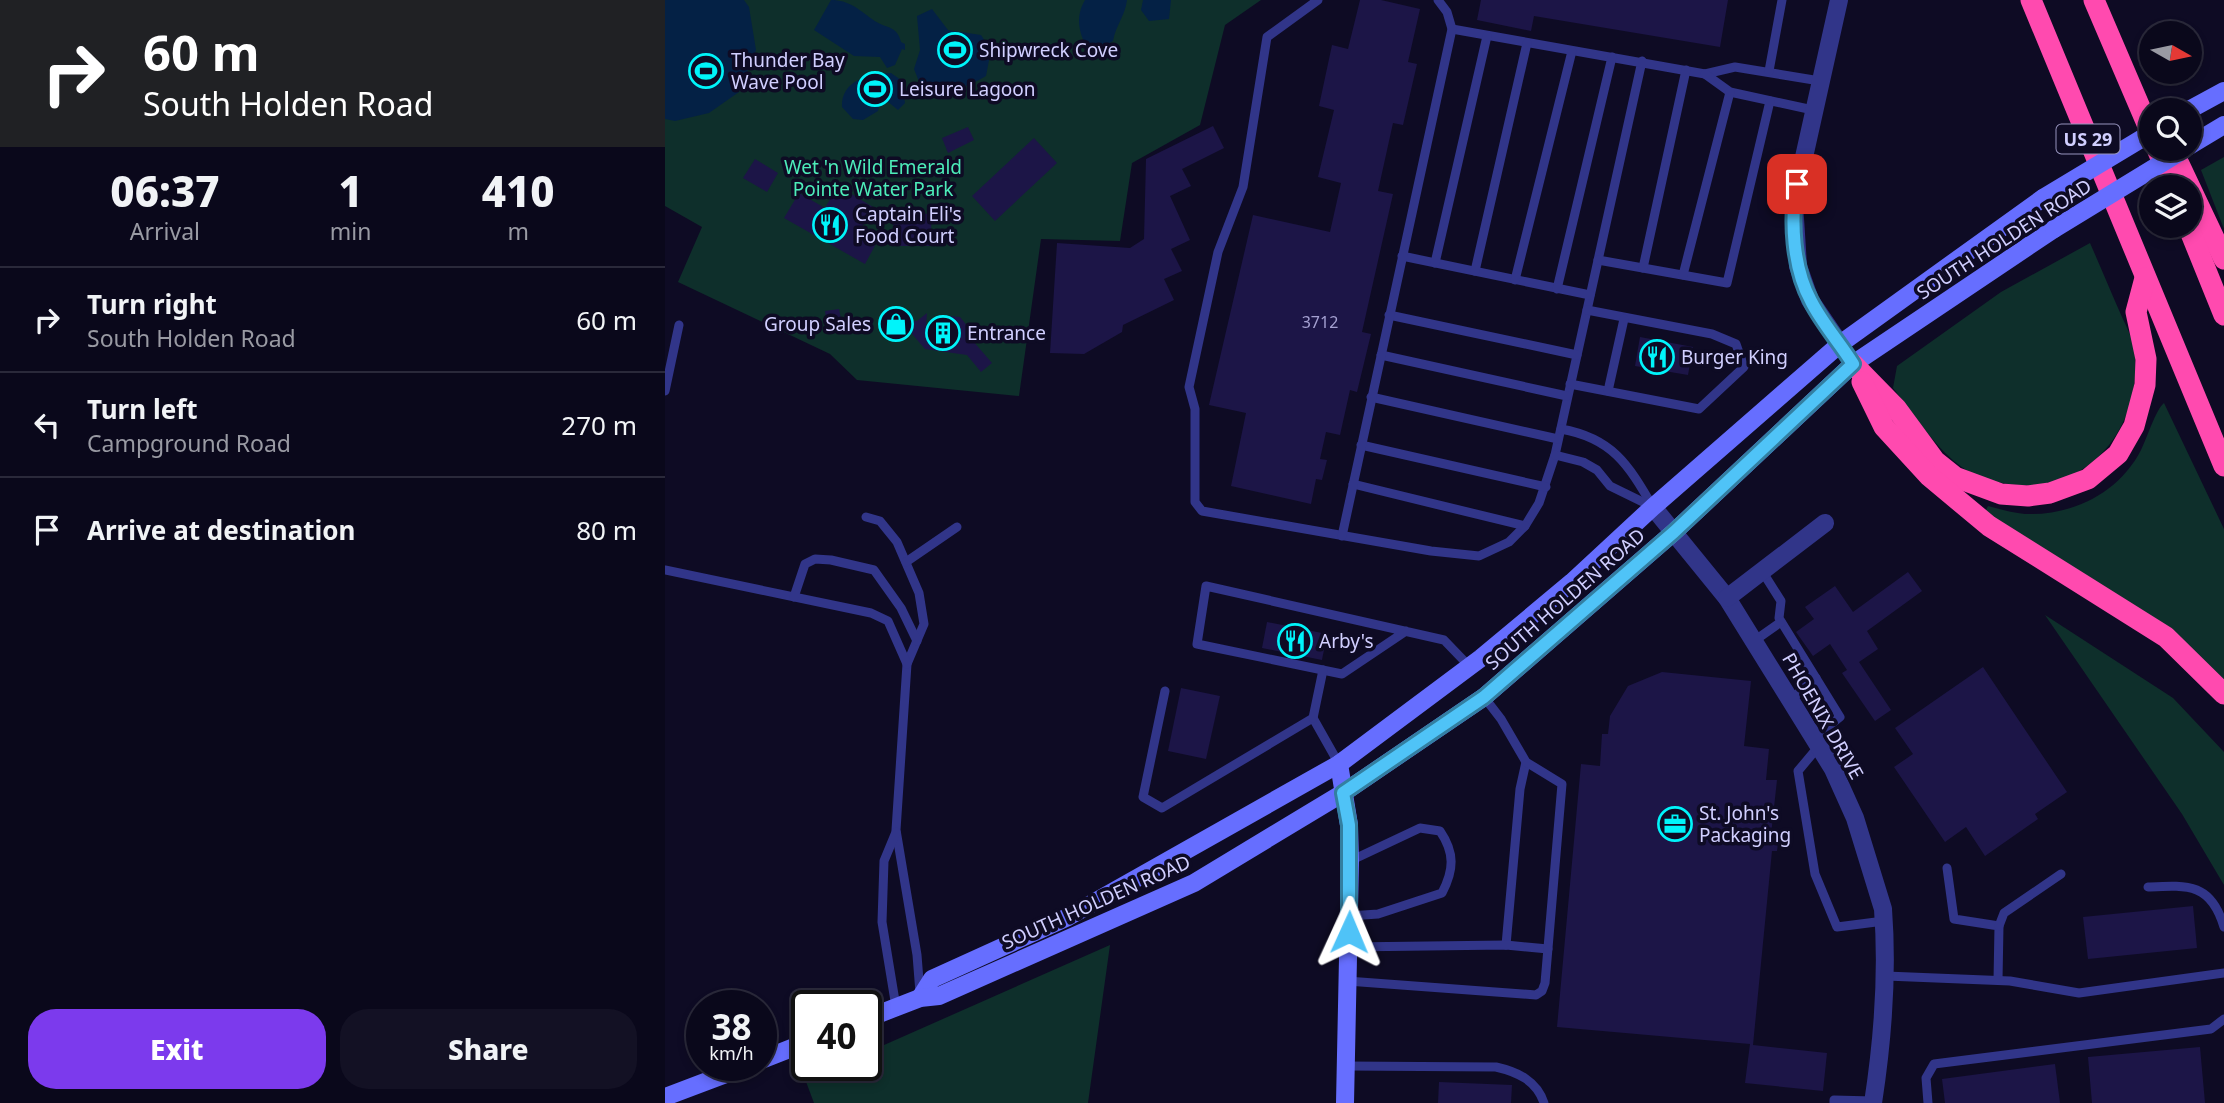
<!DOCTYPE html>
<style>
:root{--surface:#0a081b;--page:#131124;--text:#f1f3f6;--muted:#999aa3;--line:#2a293a;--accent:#7c3aed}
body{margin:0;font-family:"Noto Sans",sans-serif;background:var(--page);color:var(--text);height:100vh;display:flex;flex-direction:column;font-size:26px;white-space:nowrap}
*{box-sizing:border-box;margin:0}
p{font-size:23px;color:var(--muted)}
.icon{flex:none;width:38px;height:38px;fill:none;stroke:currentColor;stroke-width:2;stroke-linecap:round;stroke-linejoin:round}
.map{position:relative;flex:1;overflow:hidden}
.side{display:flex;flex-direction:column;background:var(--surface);width:665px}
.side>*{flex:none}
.top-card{background:#202124;color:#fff;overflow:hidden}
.needle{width:46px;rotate:99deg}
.tools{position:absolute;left:1474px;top:21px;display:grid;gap:14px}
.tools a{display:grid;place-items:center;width:63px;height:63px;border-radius:50%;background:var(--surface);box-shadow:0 4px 10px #0003,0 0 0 2px var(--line);font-size:35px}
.speed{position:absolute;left:21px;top:990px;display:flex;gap:14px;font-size:35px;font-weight:700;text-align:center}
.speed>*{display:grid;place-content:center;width:91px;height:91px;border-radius:50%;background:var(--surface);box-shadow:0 4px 10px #0003,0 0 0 2px var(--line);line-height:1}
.speed small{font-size:18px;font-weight:400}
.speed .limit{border:4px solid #111;border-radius:10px;background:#fff;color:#111}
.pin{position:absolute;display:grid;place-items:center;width:60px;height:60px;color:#fff;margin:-30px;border-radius:14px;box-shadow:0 4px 10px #0006}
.me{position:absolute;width:77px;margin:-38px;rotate:1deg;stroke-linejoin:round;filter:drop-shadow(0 0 5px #0008)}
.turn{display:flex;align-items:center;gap:24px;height:147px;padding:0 28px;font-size:32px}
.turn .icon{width:91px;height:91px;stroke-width:2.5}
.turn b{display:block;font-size:49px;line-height:60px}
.eta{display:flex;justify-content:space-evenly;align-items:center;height:119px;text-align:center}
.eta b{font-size:42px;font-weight:800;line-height:49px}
.button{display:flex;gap:14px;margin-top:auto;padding:14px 28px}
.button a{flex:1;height:80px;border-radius:28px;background:var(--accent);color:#fff;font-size:28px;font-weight:800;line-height:80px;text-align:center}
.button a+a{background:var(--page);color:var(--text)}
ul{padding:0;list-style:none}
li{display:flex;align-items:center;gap:21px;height:105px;padding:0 28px;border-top:2px solid var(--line)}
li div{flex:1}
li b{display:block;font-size:26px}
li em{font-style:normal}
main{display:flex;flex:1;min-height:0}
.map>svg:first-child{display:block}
</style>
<main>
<section class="side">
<div class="top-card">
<div class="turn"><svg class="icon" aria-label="right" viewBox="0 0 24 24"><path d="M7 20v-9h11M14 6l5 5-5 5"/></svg><div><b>60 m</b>South Holden Road</div></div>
</div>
<div class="eta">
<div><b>06:37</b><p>Arrival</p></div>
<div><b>1</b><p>min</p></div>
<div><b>410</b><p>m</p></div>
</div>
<ul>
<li><svg class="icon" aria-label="right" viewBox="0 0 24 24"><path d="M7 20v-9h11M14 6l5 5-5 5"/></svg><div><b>Turn right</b><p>South Holden Road</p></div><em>60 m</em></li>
<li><svg class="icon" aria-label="left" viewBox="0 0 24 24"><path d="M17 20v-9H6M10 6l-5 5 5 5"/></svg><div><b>Turn left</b><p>Campground Road</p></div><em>270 m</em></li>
<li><svg class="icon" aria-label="arrive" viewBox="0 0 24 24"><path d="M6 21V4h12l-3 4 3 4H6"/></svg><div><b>Arrive at destination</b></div><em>80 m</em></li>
</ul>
<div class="button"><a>Exit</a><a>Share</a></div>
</section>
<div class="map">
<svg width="1559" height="1103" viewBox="0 0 1559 1103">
<rect width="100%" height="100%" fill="#0e0b24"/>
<g fill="#0e2f2b">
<path d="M0,0H596L560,25L535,125L467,163L455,241L376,239L354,396L192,380L165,354L13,282L37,227L0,206Z"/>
<path d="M1559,157V229L1536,170Z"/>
<path d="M1425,243C1436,268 1446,292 1457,317C1461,326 1467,337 1469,347C1480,424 1425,496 1344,484C1327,482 1308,476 1294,465C1268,445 1249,414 1228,388L1232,366L1336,292Z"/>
<path d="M1499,403L1559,529V681L1320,512L1323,506C1335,509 1348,513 1360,514C1407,516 1454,493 1476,450C1482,438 1491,409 1499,403Z"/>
<path d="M1380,615L1508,698L1559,752V885L1517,814Z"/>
<path d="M445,945L423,1103H149L140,1079L171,1066H201V1053Z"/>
</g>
<g fill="#042145">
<path d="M0,0H79L84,7L91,50L74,92L44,113L10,121L0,119Z"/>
<path d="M166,0C184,0 193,9 207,19C219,29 232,24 236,42L240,44V50L237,49L230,65L222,68L215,57L189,56L149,30Z"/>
<path d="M420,0H462C460,16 451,25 448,41L434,49L422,48C414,32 410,17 420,0Z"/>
<path d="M478,0H506L504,19L484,21L476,10Z"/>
<path d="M267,9L283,30L316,35L326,50L321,76C298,90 280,93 255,84L249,69L255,50L252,16Z"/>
<path d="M226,73L236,80L240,103L233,110L222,101L215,103L213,111L198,120L188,119L177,107C176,80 204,74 226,73Z"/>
</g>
<g fill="#1c1547">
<path d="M695,0H716L755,9L743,62L752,64L738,125L728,123L713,191L728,194L697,332L706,334L692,392L685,390L675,435L661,432L655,459L662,460L657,480L651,479L646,504L566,486L581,413L544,405L588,215L665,232L676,183L653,177L669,110L654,106L667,45L683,49Z"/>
<path d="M816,0H1063L1055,47L869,16L866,31L812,20Z"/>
<path d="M548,126L559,148L517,169L526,186L505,196L525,240L506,249L517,271L499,279L509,300L458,325L457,332L419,354L385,353L392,243L465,248L479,239L481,159Z"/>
<path d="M303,127L309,140L283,153L277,138Z"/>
<path d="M369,138L392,163L330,221L307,196Z"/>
<path d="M90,159L113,173L102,192L78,178Z"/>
<path d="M173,186L208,207L194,232L212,242L200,264L119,218L134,193L160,208Z"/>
<path d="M233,213L267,214L265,246H226L229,219L233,221Z"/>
<path d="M174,309L178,329L163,332L160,311Z"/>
<path d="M262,313L261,327L271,328L274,315L295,317L312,338L308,341L327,363L316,372L302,355L260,349L235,320L252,321Z"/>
<path d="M975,337L1028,347L1023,375L970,366Z"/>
<path d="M1243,572L1257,591L1202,631L1213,649L1194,662L1226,710L1210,721L1177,673L1182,670L1165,644L1148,656L1131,632L1149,619L1140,607L1170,586L1188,612Z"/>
<path d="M602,622L662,634L657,660L597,648Z"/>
<path d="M1318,667L1402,792L1370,814L1373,819L1320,856L1301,827L1280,842L1229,767L1248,754L1230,728Z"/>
<path d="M997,672L1086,681L1079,746L1104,749L1101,780H1112L1106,835L1114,836L1112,851H1107L1088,1045L1162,1053L1158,1091L1080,1083L1085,1044L892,1027L916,764L935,766L937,734H943L945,716L963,686Z"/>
<path d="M516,688L555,696L541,759L503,751Z"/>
<path d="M1528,906L1532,948L1423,959L1418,917Z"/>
<path d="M1535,1047L1540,1103H1427L1423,1057Z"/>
<path d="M1390,1064L1395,1103H1280L1277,1079Z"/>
<path d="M774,1082L847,1085L846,1103H773Z"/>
</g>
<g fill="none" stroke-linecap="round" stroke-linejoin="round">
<g stroke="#313589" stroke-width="9">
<path d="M653,0L602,37L578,187L553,252L524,387L530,409V502L537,511L766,551L814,556L844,542L860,526L874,503L890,455L977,61"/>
<path d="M787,29L1040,74L1070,67L1155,81"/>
<path d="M1104,71L1117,0"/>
<path d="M1040,74L1065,92L1148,110"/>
<path d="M737,256L925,295"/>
<path d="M933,260L1062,283L1105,101"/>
<path d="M770,263L822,36"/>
<path d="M978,268L1021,70"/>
<path d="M810,271L862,43"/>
<path d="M1018,275L1065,92"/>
<path d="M850,280L907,51"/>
<path d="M892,289L947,57"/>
<path d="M724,315L912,355"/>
<path d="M716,355L902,396"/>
<path d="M905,384L1034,409L1079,367L1071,344L1047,334L922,310"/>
<path d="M0,391L14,325"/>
<path d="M943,391L959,319"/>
<path d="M706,397L893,439"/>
<path d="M896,429C947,438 963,464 988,507"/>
<path d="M696,445L881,487"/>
<path d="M890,455L918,462L932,470L945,486L986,506"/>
<path d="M688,484L860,526"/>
<path d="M201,517L215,521L232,542L254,593L259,624L242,664L231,830L252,955L255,993"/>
<path d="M677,536L787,29L782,12L773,0"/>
<path d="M241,562L292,527"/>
<path d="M0,570L206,613L223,621L242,664"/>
<path d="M1097,571L1116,601L1114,618L1175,717L1149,738"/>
<path d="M129,597L140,564L150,559L166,560L209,570L236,608L252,641"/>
<path d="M741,631L677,674L532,644L541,586L779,640L805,667"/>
<path d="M1089,641L1116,622"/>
<path d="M500,691L478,797L497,808L648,718L674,764"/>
<path d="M1125,700L1151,678"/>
<path d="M648,718L658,670"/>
<path d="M1154,746L1133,771L1150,874L1172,927L1219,921"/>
<path d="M231,832L219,861L217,922L231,1007"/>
<path d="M1282,868L1289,919L1334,926L1333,980"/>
<path d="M1483,887C1523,885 1546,883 1559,927"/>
<path d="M684,916L713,914L777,893C789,870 790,853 775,831L755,828L685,861"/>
<path d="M1334,926L1339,913L1396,874"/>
<path d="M841,945L855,789L861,762"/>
<path d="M683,947L841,945L883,949"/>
<path d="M1221,976L1345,981L1414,993L1559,973"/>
<path d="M682,981L871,995L877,991L880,983L897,784L861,762L836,719L819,697"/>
<path d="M681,1066L831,1067C853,1072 872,1081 879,1103"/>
<path d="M1169,1103V1100L1208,1101"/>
<path d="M1263,1103L1261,1078L1269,1064L1546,1029L1559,1019"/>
</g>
<g stroke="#313589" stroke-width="18">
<path d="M1174,0L1129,202L1133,266L1145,300L1175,344"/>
<path d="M988,507L1062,598L1168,769L1190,818L1218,909C1223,975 1218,1038 1208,1103"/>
<path d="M1062,598L1160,523"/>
</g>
<g stroke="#666eff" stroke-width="18">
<path d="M1524,110L1559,91"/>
<path d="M1524,146L1559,125"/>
<path d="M674,764L684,825L685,861L680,1103"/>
<path d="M255,998L267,979L403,917L674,764L816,658L907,582L988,507L1175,344L1378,198"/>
<path d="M201,1019L255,998L274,996L529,883L678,793L819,697L1009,532L1188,364L1389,229"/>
<path d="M96,1060L142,1042"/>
<path d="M0,1097L82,1066"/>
</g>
<g stroke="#ff4aaf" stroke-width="21">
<path d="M1366,0L1559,466"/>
<path d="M1429,0L1486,133"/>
<path d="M1492,149L1508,187"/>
<path d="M1501,149L1514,164L1559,259"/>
<path d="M1523,226L1559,315"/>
<path d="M1188,364L1231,408L1270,461L1290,477L1336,494L1363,496L1385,493L1423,479L1453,454L1469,426L1480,385L1481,359L1471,312L1480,278"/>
<path d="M1197,382L1219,427L1264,476L1324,526L1501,637L1559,694"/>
</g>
<g stroke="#666eff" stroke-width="18">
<path d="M1378,198L1486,133"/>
<path d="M1389,229L1520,149"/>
</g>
</g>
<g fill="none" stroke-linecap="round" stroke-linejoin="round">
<g stroke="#337fa1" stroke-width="18">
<path id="route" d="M684,932V825L678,793L819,697L1009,532L1188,364C1175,343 1157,323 1146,301C1128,268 1125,220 1132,184"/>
</g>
<use href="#route" stroke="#4fc3f7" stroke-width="12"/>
</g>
<defs>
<g id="stadium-ring" transform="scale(1.75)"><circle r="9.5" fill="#0e0b24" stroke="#00f4fa" stroke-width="1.5"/><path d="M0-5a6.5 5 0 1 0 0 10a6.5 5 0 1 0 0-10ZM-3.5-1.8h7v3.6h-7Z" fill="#00f4fa"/></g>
<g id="restaurant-ring" transform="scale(1.75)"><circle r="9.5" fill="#0e0b24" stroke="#00f4fa" stroke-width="1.5"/><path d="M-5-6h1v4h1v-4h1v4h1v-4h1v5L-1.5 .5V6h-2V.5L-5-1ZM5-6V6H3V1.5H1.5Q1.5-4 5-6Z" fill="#00f4fa"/></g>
<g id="shop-ring" transform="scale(1.75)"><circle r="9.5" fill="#0e0b24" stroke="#00f4fa" stroke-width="1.5"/><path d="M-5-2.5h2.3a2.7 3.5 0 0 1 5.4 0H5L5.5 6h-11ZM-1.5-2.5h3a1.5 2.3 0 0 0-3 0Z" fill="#00f4fa"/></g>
<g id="building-ring" transform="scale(1.75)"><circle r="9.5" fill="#0e0b24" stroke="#00f4fa" stroke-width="1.5"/><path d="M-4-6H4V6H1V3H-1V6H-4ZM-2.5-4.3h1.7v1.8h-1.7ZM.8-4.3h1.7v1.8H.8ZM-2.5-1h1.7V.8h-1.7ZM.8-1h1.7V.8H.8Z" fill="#00f4fa"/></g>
<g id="office-ring" transform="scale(1.75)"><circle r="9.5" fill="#0e0b24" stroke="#00f4fa" stroke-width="1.5"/><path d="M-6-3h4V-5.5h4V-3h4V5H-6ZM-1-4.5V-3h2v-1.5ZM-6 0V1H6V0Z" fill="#00f4fa"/></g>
</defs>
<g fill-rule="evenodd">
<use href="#stadium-ring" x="290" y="50"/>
<use href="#stadium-ring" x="41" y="71"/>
<use href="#stadium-ring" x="210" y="89"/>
<use href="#restaurant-ring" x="165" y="225"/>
<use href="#shop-ring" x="231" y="324"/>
<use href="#building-ring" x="278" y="333"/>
<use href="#restaurant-ring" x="992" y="357"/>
<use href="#restaurant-ring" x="630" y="641"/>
<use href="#office-ring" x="1010" y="824"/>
</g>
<g text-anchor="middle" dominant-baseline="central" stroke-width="7" stroke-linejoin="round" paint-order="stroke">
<g font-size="16" fill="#a4a0d1">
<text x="655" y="322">3712</text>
</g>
<rect fill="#0e0b24" stroke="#9694bd" stroke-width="2" x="1391.5" y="124.5" width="63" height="29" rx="5"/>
<g font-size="18" font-weight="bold" fill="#d1cfff">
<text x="1423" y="139">US 29</text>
</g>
<g font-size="19" fill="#d1cfff" stroke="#0e0b24" text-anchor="start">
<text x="314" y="50">Shipwreck Cove</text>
<text x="66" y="60">Thunder Bay<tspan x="66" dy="22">Wave Pool</tspan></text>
<text x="234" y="89">Leisure Lagoon</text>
<text x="190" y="214">Captain Eli's<tspan x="190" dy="22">Food Court</tspan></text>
<text x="206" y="324" text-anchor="end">Group Sales</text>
<text x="302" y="333">Entrance</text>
<text x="1016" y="357">Burger King</text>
<text x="654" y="641">Arby's</text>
<text x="1034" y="813">St. John's<tspan x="1034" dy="22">Packaging</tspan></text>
</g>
<g font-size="19" fill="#4decb9" stroke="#0e0b24">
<text x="208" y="167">Wet 'n Wild Emerald<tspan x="208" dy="22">Pointe Water Park</tspan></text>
</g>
<g font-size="19" fill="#d1cfff" stroke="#0e0b24">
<text transform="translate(1339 239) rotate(-33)">SOUTH HOLDEN ROAD</text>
<text transform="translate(900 599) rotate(-41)">SOUTH HOLDEN ROAD</text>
<text transform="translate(1158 716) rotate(60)">PHOENIX DRIVE</text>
<text transform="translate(431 902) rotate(-24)">SOUTH HOLDEN ROAD</text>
</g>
</g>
</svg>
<div class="tools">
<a><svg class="needle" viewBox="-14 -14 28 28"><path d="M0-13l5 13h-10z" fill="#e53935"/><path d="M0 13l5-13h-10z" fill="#999aa3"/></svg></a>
<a><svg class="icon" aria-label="search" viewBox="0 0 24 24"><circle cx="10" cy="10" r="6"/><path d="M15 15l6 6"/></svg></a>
<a><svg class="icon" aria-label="layers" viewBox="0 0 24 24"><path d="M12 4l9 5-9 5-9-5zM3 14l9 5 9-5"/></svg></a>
</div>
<div class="speed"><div>38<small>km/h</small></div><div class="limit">40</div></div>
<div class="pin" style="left:1132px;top:184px;background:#d93025"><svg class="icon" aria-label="arrive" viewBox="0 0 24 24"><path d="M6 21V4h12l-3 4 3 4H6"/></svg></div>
<svg class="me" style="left:684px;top:932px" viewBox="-20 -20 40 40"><path d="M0-17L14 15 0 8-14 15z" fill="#4fc3f7" stroke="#fff" stroke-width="4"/></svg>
</div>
</main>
